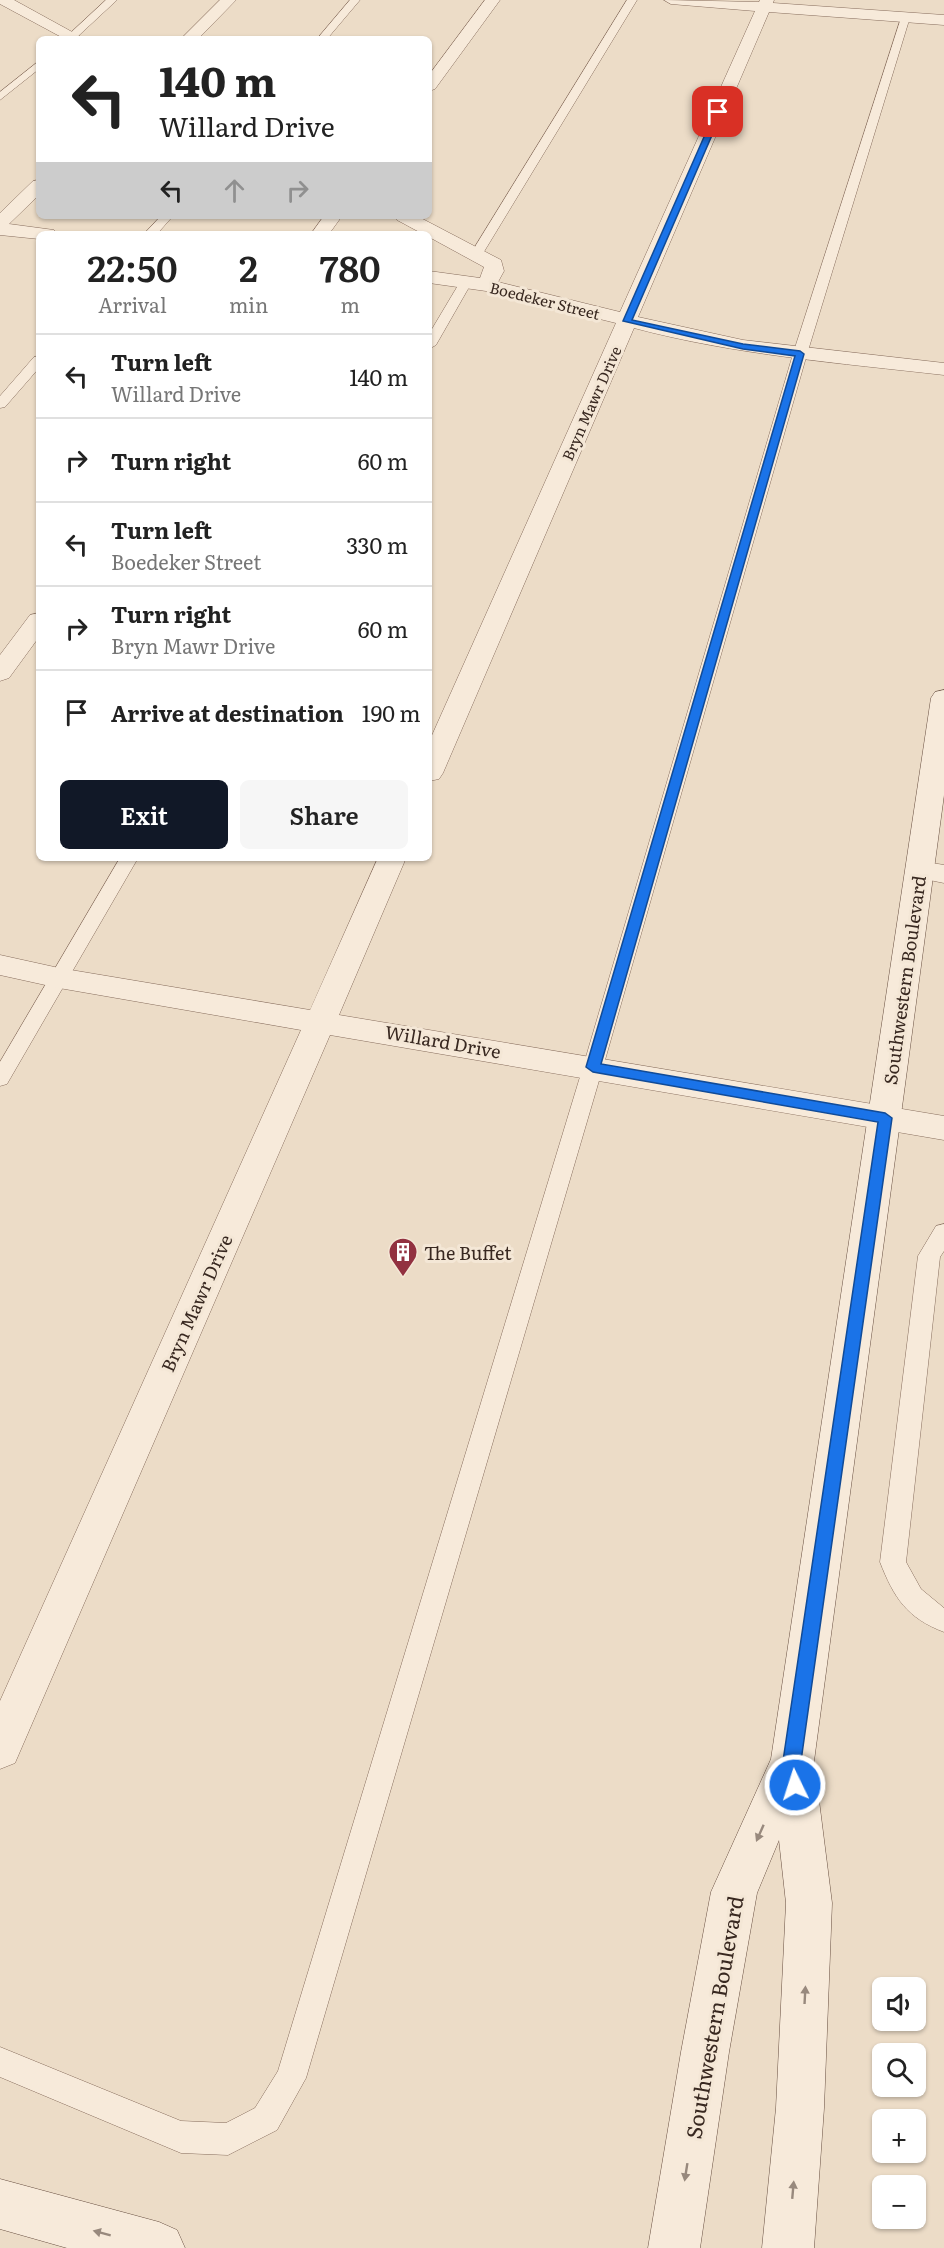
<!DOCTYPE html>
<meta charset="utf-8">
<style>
:root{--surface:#fff;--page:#f6f6f6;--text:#222;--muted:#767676;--line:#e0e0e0;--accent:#111827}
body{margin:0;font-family:Literata,serif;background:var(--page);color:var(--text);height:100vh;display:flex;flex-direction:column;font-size:22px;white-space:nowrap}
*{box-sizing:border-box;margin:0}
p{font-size:20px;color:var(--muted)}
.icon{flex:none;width:33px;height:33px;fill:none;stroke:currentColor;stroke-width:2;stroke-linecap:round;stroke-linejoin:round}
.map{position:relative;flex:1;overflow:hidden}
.side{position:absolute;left:36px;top:231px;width:396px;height:630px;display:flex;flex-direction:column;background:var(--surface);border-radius:9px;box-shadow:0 2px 4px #0004}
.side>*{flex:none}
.guide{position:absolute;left:36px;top:36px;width:396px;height:183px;border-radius:9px;box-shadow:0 2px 4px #0004;background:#fff;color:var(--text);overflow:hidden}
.fabs{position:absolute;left:872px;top:1977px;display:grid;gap:12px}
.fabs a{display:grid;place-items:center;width:54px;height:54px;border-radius:9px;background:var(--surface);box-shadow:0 2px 4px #0004;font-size:30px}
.pin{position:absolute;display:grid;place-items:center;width:51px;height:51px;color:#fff;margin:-26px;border-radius:12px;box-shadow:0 3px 9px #0006}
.me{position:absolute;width:66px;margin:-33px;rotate:356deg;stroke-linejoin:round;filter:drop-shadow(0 0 4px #0008)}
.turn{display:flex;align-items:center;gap:21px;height:126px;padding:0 24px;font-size:27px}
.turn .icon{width:78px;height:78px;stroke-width:2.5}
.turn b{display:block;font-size:42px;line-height:51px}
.lanes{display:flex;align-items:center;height:57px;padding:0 24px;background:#0003;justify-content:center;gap:30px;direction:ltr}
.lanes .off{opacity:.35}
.eta{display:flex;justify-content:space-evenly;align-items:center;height:102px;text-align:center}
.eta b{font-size:36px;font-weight:600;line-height:42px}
.action{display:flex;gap:12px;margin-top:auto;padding:12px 24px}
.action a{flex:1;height:69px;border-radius:9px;background:var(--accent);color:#fff;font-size:24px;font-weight:600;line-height:69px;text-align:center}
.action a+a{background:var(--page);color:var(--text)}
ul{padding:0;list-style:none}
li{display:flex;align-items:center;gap:18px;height:84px;padding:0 24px;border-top:2px solid var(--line)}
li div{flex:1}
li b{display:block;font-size:22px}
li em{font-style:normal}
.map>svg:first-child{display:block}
</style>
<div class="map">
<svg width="944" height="2248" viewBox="0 0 944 2248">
<rect width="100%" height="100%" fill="#ecdcc7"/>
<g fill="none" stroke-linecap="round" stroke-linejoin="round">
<g stroke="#876d5d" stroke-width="1">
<g id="lane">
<path d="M106,0H117L75,39H64Z"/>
<path d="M350,0H360L327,39H317Z"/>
<path d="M627,0H637L482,255L480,258H472L470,255Z"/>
<path d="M902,15L910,17L807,354L603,1067L306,2078L277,2130L228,2155L181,2153L0,2077V2047L181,2121L226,2123L255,2108L278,2071L583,1067L793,354Z"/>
<path d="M39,61V69L0,100V92Z"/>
<path d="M161,216H173L157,234H144Z"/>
<path d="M466,278L472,282L436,345L429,349V334L460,282Z"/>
<path d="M39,356V368L5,407L0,408V396L34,357Z"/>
<path d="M120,858H138L7,1084L0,1086V1062Z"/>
<path d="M944,1224V1251L940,1257L906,1562L921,1589L944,1608V1632C907,1618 894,1598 880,1562L918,1256L936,1226Z"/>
</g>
</g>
<g stroke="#876d5d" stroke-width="1">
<g id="street">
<path d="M0,0H14L85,39H65L0,4Z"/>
<path d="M220,0H236L198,39H181Z"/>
<path d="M485,0H500L435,89L429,91V75Z"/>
<path d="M664,0L759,2L760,0H774L773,3L944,15V25L769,12L638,317L743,340L944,363V375C840,363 735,355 634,328L443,773L439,779L429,781V742L616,323L486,291L429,283V271L480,278L484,267L429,237V234H423L397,220L394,216H417L501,260L504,271L498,282L620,312L755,11L671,4Z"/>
<path d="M39,180V195L9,224L54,230L56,234H39V239L0,235V213L33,181Z"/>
<path d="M324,216H342L329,234H311Z"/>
<path d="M39,613V637L9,678L0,681V655L30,615Z"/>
<path d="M378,858H406L339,1015L944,1116V1140L330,1035L15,1763L0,1769V1701L301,1030L59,988L0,975V955L59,968L310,1010Z"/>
<path d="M920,861L944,865V883L910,876L906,870L910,864Z"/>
</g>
</g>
<g stroke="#684f41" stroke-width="1">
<g id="secondary">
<path d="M944,690V795L814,1761L832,1903L824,2108L814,2248H762L776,2108L786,1903L779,1840L757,1893L729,2052L700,2248H648L681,2052L711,1892L771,1759L931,698L935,692Z"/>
<path d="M0,2179L159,2222L177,2230L185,2248H67L0,2229Z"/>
</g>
</g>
<use href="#lane" fill="#f7eada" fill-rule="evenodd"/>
<use href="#street" fill="#f7eada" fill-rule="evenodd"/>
<use href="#secondary" fill="#f7eada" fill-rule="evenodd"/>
</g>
<defs><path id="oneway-solid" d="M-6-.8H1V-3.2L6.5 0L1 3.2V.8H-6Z" transform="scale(1.5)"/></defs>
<g fill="#98897d">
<use href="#oneway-solid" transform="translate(760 1833) rotate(114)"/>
<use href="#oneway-solid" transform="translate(805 1995) rotate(-87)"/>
<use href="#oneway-solid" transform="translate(686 2172) rotate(99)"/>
<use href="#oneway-solid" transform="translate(793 2190) rotate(-85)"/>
<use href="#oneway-solid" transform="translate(102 2233) rotate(-165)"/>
</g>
<path fill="#1a73e8" stroke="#114b97" stroke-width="1.5" d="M718,110L722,112L632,320L743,344L800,351L804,354L601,1064L885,1113L892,1118L801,1761L804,1785L801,1791L795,1793L788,1791L783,1761L878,1122L593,1072L586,1067L795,356L743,349L623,321L715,112Z"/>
<defs>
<g id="building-pin" transform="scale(1.5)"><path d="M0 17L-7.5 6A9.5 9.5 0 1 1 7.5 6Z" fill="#923140" stroke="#f4e7d6"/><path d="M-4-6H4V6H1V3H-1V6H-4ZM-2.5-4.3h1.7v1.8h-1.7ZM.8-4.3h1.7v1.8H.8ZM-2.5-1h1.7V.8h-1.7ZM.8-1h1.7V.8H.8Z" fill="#fff"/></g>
</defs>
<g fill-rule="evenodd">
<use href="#building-pin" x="403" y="1252"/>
</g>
<g text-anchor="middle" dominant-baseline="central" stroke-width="6" stroke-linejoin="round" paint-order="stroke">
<g font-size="15" fill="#382820" stroke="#f4e7d6">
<text transform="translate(545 300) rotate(14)">Boedeker Street</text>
<text transform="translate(591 403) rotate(-66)">Bryn Mawr Drive</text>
</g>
<g font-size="18" fill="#382820" stroke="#f4e7d6">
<text transform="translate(904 980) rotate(-82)">Southwestern Boulevard</text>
<text transform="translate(443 1041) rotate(10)">Willard Drive</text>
<text transform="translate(196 1303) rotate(-66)">Bryn Mawr Drive</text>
</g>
<g font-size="18" fill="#382820" stroke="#f4e7d6" text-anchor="start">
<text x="424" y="1252">The Buffet</text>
</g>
<g font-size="21" fill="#382820" stroke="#f4e7d6">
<text transform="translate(713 2017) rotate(-80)">Southwestern Boulevard</text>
</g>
</g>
</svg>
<div class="fabs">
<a><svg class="icon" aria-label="sound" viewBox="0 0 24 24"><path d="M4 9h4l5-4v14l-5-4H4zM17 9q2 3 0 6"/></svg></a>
<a><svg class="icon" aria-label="search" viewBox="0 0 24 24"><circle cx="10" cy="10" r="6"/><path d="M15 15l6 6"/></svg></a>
<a>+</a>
<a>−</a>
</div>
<div class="pin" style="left:718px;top:112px;background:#d93025"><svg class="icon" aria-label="arrive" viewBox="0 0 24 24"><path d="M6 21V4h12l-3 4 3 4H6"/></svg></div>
<svg class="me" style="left:795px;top:1785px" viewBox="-20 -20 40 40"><circle r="17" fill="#1a73e8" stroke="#fff" stroke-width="3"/><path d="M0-11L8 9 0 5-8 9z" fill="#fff"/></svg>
<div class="guide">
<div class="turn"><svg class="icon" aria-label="left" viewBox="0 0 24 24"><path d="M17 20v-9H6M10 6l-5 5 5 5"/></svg><div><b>140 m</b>Willard Drive</div></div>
<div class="lanes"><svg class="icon" aria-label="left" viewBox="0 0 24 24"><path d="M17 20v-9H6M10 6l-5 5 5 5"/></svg><svg class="icon off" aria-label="ahead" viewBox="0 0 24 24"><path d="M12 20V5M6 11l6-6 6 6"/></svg><svg class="icon off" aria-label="right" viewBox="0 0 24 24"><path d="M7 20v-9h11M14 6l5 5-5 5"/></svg></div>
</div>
<section class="side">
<div class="eta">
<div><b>22:50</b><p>Arrival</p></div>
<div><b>2</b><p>min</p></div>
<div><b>780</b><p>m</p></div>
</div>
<ul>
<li><svg class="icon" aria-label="left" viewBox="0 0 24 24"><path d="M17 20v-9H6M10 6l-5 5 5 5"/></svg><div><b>Turn left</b><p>Willard Drive</p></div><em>140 m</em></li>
<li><svg class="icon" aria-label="right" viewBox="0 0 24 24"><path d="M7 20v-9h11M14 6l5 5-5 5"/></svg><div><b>Turn right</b></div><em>60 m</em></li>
<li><svg class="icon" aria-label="left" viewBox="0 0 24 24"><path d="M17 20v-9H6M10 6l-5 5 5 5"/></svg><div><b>Turn left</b><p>Boedeker Street</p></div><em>330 m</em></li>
<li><svg class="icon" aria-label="right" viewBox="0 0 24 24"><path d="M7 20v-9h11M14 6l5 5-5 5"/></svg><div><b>Turn right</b><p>Bryn Mawr Drive</p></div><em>60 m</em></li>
<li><svg class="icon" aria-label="arrive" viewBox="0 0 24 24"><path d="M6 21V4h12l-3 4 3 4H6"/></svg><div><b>Arrive at destination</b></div><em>190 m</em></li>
</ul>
<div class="action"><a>Exit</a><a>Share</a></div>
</section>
</div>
